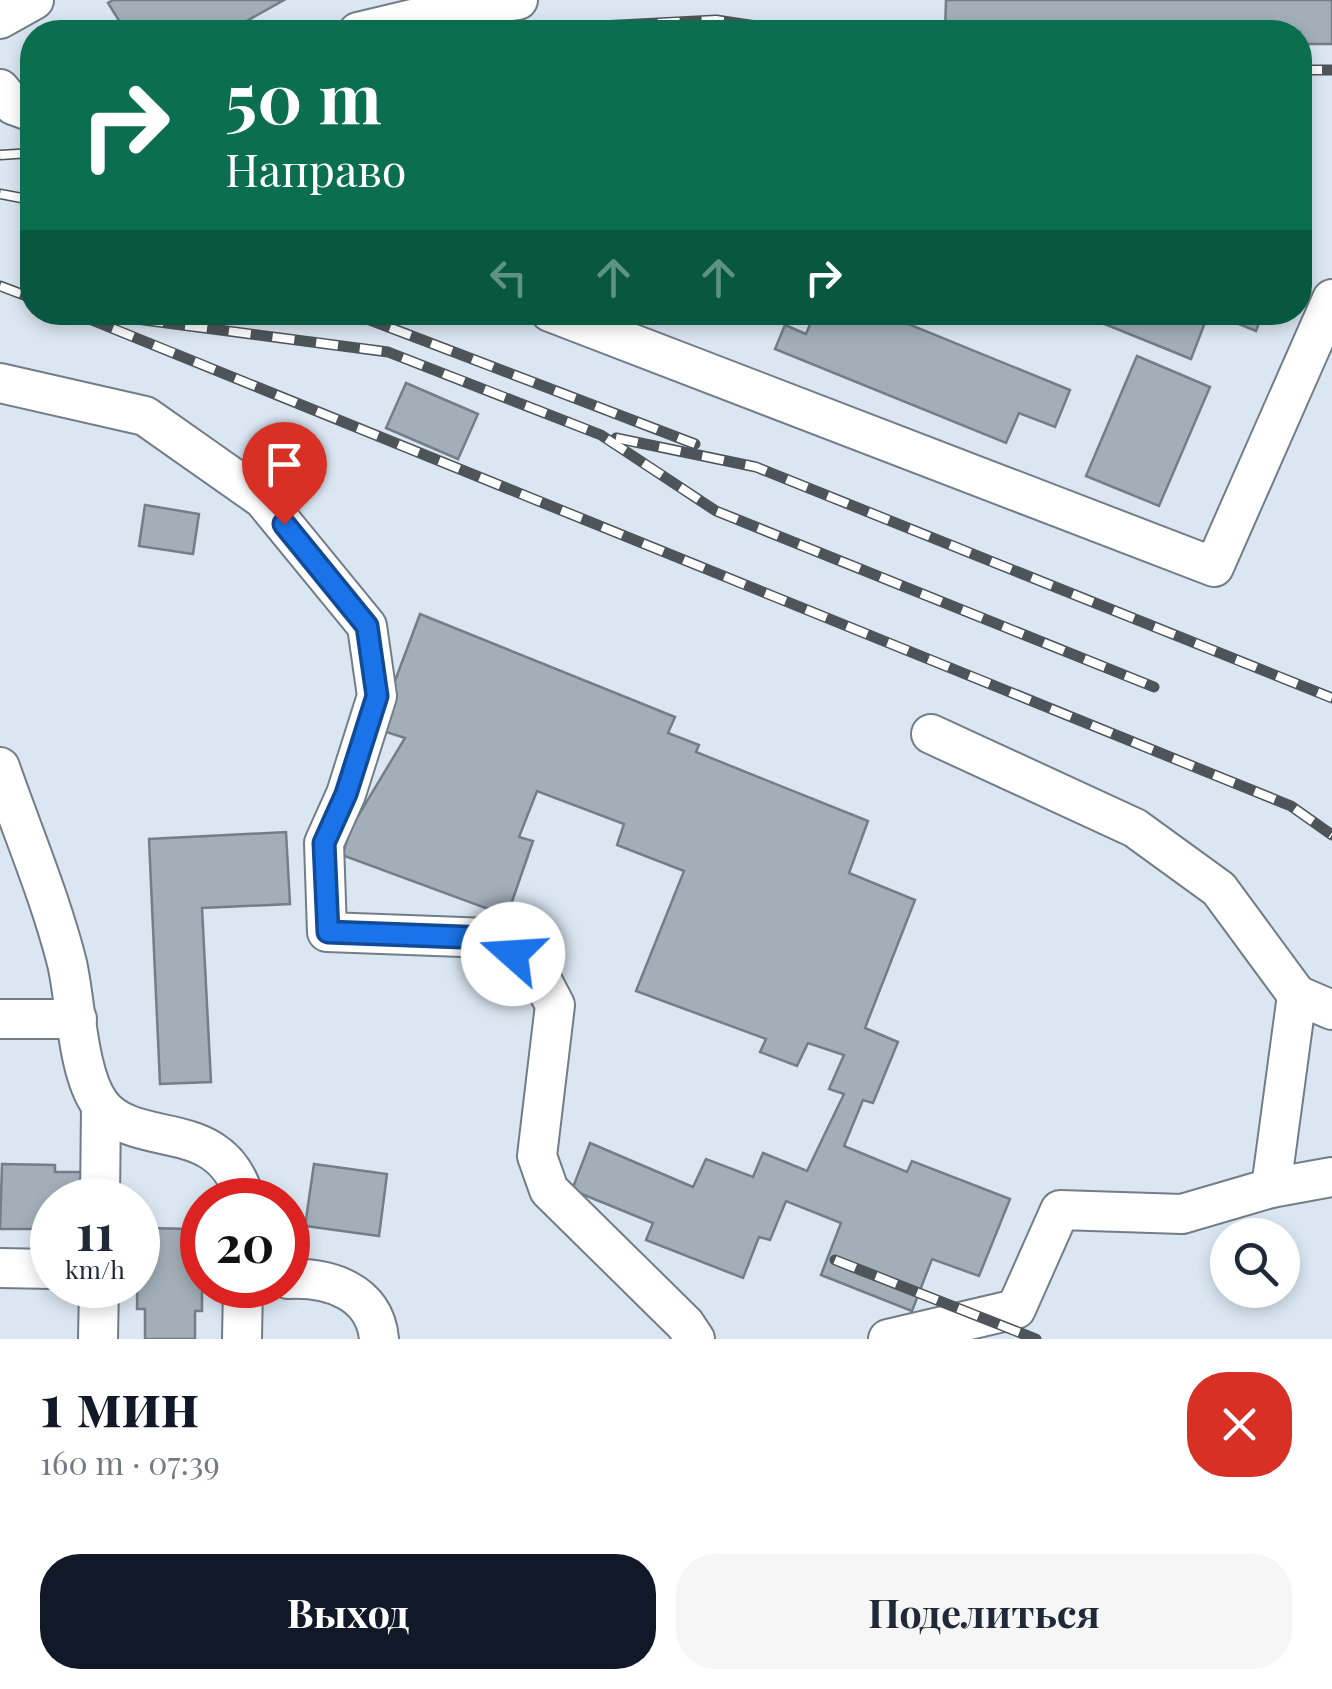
<!DOCTYPE html>
<html lang="ru">
<meta charset="utf-8">
<style>
:root{--surface:#fff;--page:#f6f6f7;--text:#1f2937;--muted:#747a83;--accent:#111827}
body{margin:0;font-family:"Playfair Display",serif;background:var(--page);color:var(--text);height:100vh;display:flex;flex-direction:column;font-size:38px;white-space:nowrap}
*{box-sizing:border-box;margin:0}
p{font-size:32px;color:var(--muted)}
.icon{flex:none;width:55px;height:55px;fill:none;stroke:currentColor;stroke-width:2;stroke-linecap:round;stroke-linejoin:round}
.map{position:relative;height:1339px;overflow:hidden}
.panel{display:flex;flex-direction:column;background:var(--surface);flex:1}
.panel>*{flex:none}
.banner{position:absolute;left:20px;top:20px;width:1292px;height:305px;border-radius:40px;box-shadow:0 5px 15px #0003;background:#0b6e4f;color:#fff;overflow:hidden}
.fabs{position:absolute;left:1210px;top:1218px;display:grid;gap:20px}
.fabs a{display:grid;place-items:center;width:90px;height:90px;border-radius:50%;background:var(--surface);box-shadow:0 5px 15px #0003;font-size:50px}
.speed{position:absolute;left:30px;top:1178px;display:flex;gap:20px;font-size:50px;font-weight:700;text-align:center}
.speed>*{display:grid;place-content:center;width:130px;height:130px;border-radius:50%;background:var(--surface);box-shadow:0 5px 15px #0003;line-height:1}
.speed small{font-size:25px;font-weight:400}
.speed .limit{border:15px solid #d22;background:#fff;color:#111}
.pin{position:absolute;display:grid;place-items:center;width:85px;height:85px;color:#fff;margin:-102px -42px;border-radius:50% 50% 50% 0;rotate:-45deg;box-shadow:0 0 10px #0007}
.pin .icon{rotate:45deg}
.me{position:absolute;width:110px;margin:-55px;rotate:289deg;stroke-linejoin:round;filter:drop-shadow(0 0 8px #0008)}
.turn{display:flex;align-items:center;gap:35px;height:210px;padding:0 40px;font-size:45px}
.turn .icon{width:130px;height:130px;stroke-width:2.5}
.turn b{display:block;font-size:70px;line-height:85px}
.lanes{display:flex;align-items:center;height:95px;padding:0 40px;background:#0003;justify-content:center;gap:50px;direction:ltr}
.lanes .off{opacity:.35}
.round{display:grid;place-items:center;flex:none;width:105px;height:105px;border-radius:40px;background:var(--page)}
.headline{display:flex;align-items:center;justify-content:space-between;height:170px;padding:0 40px}
h1{font-size:60px;font-weight:700;line-height:75px;color:var(--accent)}
.action{display:flex;gap:20px;margin-top:auto;padding:20px 40px}
.action a{flex:1;height:115px;border-radius:40px;background:var(--accent);color:#fff;font-size:40px;font-weight:700;line-height:115px;text-align:center}
.action a+a{background:var(--page);color:var(--text)}
.map>svg:first-child{display:block}
</style>
<div class="map">
<svg width="1332" height="1339" viewBox="0 0 1332 1339">
<rect width="100%" height="100%" fill="#dae7f2"/>
<g fill="#a2afb9" stroke="#727e88" stroke-width="2.5">
<path d="M113,0H284L227,32H126L108,3Z"/>
<path d="M946,0H1332V44H1300V32H945Z"/>
<path d="M815,312H879L1070,390L1055,427L1019,413L1006,443L775,349L785,325L806,334Z"/>
<path d="M1075,312H1209L1191,359Z"/>
<path d="M1210,312H1263L1256,331Z"/>
<path d="M1137,356L1210,387L1159,506L1086,476Z"/>
<path d="M406,383L478,414L458,459L386,428Z"/>
<path d="M145,505L199,514L193,554L139,546Z"/>
<path d="M420,614L675,717L668,733L699,745L696,752L868,821L849,873L915,900L865,1028L898,1042L873,1103L863,1100L844,1146L907,1172L912,1161L1010,1199L979,1276L932,1259L912,1311L821,1275L841,1223L786,1201L770,1240L759,1237L743,1278L646,1240L653,1223L572,1190L590,1143L693,1187L706,1159L753,1177L763,1153L807,1171L844,1094L829,1089L844,1055L808,1043L797,1066L760,1052L766,1039L636,991L684,871L617,845L624,824L537,791L519,837L533,841L507,916L342,855L352,826L405,738L377,729Z"/>
<path d="M286,832L290,904L202,908L211,1082L160,1084L149,839Z"/>
<path d="M2,1164L55,1165V1172H82L81,1200H52V1229H0Z"/>
<path d="M314,1164L387,1174L379,1236L305,1226Z"/>
<path d="M145,1228L195,1229V1258H202V1311H195V1339H145V1309H137L138,1240H145Z"/>
</g>
<g fill="none" stroke-linecap="round" stroke-linejoin="round">
<g stroke="#717d87" stroke-width="42">
<g id="minor">
<path d="M0,19L34,0"/>
<path d="M358,32L446,11L518,0"/>
<path d="M0,89L13,105L32,112"/>
<path d="M550,312L1214,567L1332,299"/>
<path d="M0,383L145,416L263,499L367,626L377,696L346,794L324,843L327,932L489,938L536,969L555,1005L537,1156L549,1190L685,1324L695,1339"/>
<path d="M0,767C22,831 50,896 67,963C76,1002 77,1072 100,1104C136,1152 222,1113 245,1200"/>
<path d="M1297,995L1332,1010"/>
<path d="M0,1019H77"/>
<path d="M1271,1188L1332,1177"/>
<path d="M100,1200L101,1106"/>
<path d="M0,1268L52,1269"/>
<path d="M288,1279C328,1277 375,1291 379,1339"/>
<path d="M98,1339L99,1285"/>
<path d="M242,1339L243,1285"/>
<path d="M888,1339L1016,1309L1060,1210L1182,1214L1271,1188L1297,995L1219,889L1135,828L931,734"/>
</g>
</g>
<use href="#minor" stroke="#fff" stroke-width="38"/>
<g stroke="#4e555a" stroke-width="11">
<g id="rail">
<path d="M482,32L716,20L797,32"/>
<path d="M1300,70H1332"/>
<path d="M0,155L32,153"/>
<path d="M0,194L32,200"/>
<path d="M0,286L32,298"/>
<path d="M72,312L1291,806L1332,835"/>
<path d="M349,312L695,444"/>
<path d="M98,314L388,352L601,435L716,511L1154,687"/>
<path d="M616,438L756,467L1332,698"/>
<path d="M835,1260L1036,1339"/>
</g>
</g>
<use href="#rail" stroke="#fff" stroke-width="8" stroke-dasharray="22" stroke-linecap="butt"/>
</g>
<g fill="none" stroke-linecap="round" stroke-linejoin="round">
<g stroke="#114b97" stroke-width="25">
<path id="route" d="M284,524L367,626L377,696L346,794L324,843L328,932L489,938L513,954"/>
</g>
<use href="#route" stroke="#1a73e8" stroke-width="18"/>
</g>
</svg>
<div class="fabs">
<a><svg class="icon" aria-label="search" viewBox="0 0 24 24"><circle cx="10" cy="10" r="6"/><path d="M15 15l6 6"/></svg></a>
</div>
<div class="speed"><div>11<small>km/h</small></div><div class="limit">20</div></div>
<div class="pin" style="left:284px;top:524px;background:#d93025"><svg class="icon" aria-label="arrive" viewBox="0 0 24 24"><path d="M6 21V4h12l-3 4 3 4H6"/></svg></div>
<svg class="me" style="left:513px;top:954px" viewBox="-20 -20 40 40"><circle r="19" fill="#fff"/><path d="M0-13L10 11 0 6-10 11z" fill="#1a73e8"/></svg>
<div class="banner">
<div class="turn"><svg class="icon" aria-label="right" viewBox="0 0 24 24"><path d="M7 20v-9h11M14 6l5 5-5 5"/></svg><div><b>50 m</b>Направо</div></div>
<div class="lanes"><svg class="icon off" aria-label="left" viewBox="0 0 24 24"><path d="M17 20v-9H6M10 6l-5 5 5 5"/></svg><svg class="icon off" aria-label="ahead" viewBox="0 0 24 24"><path d="M12 20V5M6 11l6-6 6 6"/></svg><svg class="icon off" aria-label="ahead" viewBox="0 0 24 24"><path d="M12 20V5M6 11l6-6 6 6"/></svg><svg class="icon" aria-label="right" viewBox="0 0 24 24"><path d="M7 20v-9h11M14 6l5 5-5 5"/></svg></div>
</div>
</div>
<section class="panel">
<div class="headline"><div><h1>1 мин</h1><p>160 m · 07:39</p></div><a class="round" style="background:#d93025;color:#fff"><svg class="icon" aria-label="close" viewBox="0 0 24 24"><path d="M6 6l12 12M18 6L6 18"/></svg></a></div>
<div class="action"><a>Выход</a><a>Поделиться</a></div>
</section>
